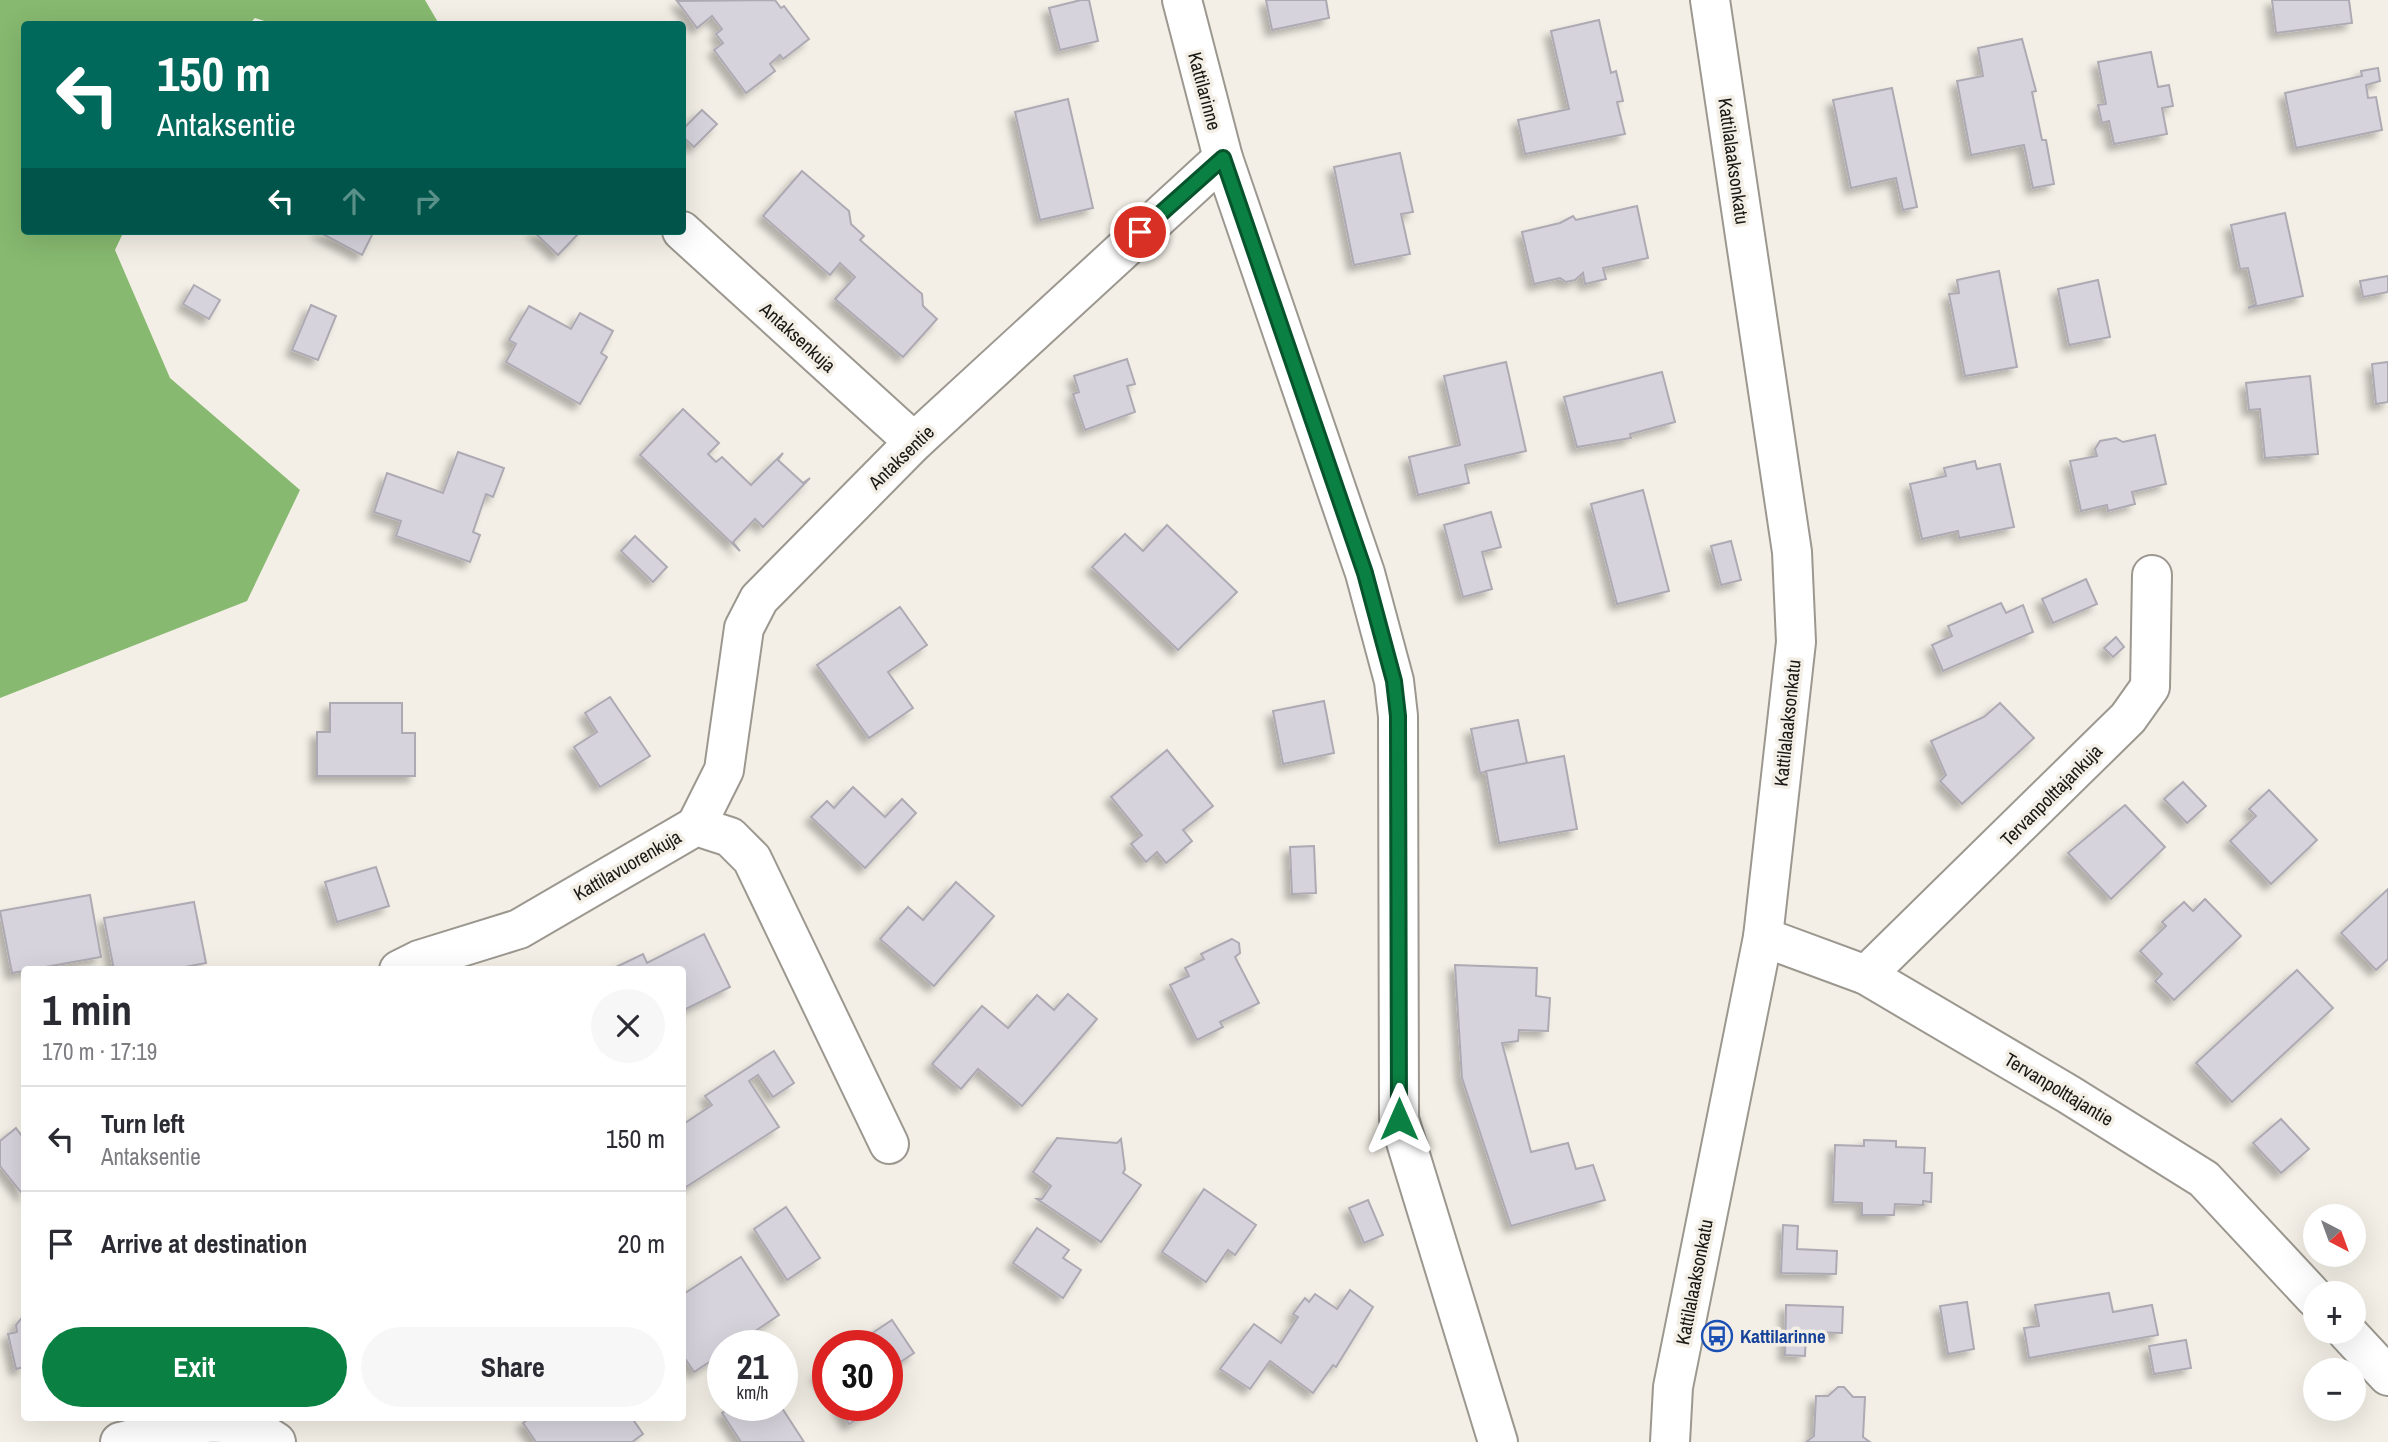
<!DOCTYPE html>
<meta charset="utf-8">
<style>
:root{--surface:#fff;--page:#f7f7f7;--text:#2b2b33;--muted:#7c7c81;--line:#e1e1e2;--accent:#0b8043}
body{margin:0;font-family:"Archivo Narrow",sans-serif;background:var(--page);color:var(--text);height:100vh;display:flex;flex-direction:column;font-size:26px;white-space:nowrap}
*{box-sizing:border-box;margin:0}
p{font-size:23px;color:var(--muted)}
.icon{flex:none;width:38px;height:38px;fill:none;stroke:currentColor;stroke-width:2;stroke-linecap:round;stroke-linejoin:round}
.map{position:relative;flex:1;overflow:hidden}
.drawer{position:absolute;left:21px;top:966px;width:665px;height:455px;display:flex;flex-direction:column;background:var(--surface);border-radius:7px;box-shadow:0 7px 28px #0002}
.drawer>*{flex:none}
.top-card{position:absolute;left:21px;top:21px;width:665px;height:214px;border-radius:7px;box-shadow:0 7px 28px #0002;background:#00695c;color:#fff;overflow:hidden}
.needle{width:46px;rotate:139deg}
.fabs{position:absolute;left:2303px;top:1204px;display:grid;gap:14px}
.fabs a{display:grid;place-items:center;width:63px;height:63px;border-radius:50%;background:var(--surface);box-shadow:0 7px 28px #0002;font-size:35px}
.speed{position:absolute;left:707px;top:1330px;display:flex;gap:14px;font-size:35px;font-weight:700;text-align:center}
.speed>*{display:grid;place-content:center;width:91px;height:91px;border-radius:50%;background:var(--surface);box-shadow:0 7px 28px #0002;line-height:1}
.speed small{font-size:18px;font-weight:400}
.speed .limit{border:10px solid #d22;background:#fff;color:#111}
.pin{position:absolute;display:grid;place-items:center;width:60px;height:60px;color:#fff;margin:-30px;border:4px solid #fff;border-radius:50%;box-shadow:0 2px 7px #0007}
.me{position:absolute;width:77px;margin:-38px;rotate:0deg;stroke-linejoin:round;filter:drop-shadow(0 0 5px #0008)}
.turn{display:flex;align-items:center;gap:24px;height:147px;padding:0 21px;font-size:32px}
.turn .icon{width:91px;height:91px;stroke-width:2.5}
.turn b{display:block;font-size:49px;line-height:60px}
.lanes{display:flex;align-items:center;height:66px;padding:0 21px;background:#0003;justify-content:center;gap:35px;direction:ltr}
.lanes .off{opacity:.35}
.round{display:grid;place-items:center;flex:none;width:74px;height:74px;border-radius:37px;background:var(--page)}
.head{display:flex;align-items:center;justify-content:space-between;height:119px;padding:0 21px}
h1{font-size:42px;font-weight:700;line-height:52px}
.button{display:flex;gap:14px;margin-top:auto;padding:14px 21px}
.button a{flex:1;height:80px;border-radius:42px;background:var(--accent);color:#fff;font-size:28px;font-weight:700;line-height:80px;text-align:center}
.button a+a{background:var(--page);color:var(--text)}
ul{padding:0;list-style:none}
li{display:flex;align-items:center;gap:21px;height:105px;padding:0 21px;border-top:2px solid var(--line)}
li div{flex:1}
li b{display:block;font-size:26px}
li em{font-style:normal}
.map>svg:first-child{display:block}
</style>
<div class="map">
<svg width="2388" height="1442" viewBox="0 0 2388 1442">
<defs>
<filter id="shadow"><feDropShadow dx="-6" dy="6" stdDeviation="3.5" flood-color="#0004"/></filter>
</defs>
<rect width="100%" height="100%" fill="#f3efe6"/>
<path fill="#87b970" d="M0,0H425L439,24H274L255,18L249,24H24V231H124L115,250L170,378L300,490L247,601L0,698Z"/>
<g fill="#d6d3dc" stroke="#aeaab3" stroke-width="2" filter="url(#shadow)">
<path d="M775,0L781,8L784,6L809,39L783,59L780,55L770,64L775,71L746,93L714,50L723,43L716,34L722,29L712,16L697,28L677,1Z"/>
<path d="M1081,0H1089L1098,41L1060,50L1049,8Z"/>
<path d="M1266,0H1326L1329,18L1272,30Z"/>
<path d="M2272,0H2349L2352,23L2276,33Z"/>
<path d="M1599,20L1611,73L1616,71L1623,101L1617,102L1625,134L1525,154L1518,120L1569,109L1551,31Z"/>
<path d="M2022,39L2036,91L2032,92L2042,140H2046L2054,184L2033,188L2024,145L1971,155L1957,81L1983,76L1978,48Z"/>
<path d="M2151,52L2158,87L2169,85L2173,106L2162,108L2167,134L2114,144L2109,121L2102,123L2098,105L2106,104L2098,62Z"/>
<path d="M2378,68L2380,81L2366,85L2368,98L2376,97L2382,130L2296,148L2285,93L2362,76L2361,71Z"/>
<path d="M1892,88L1917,207L1903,210L1896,178L1851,188L1833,100Z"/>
<path d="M1068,99L1093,208L1040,220L1015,112Z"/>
<path d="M702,110L717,124L694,147L682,136V130Z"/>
<path d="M1400,153L1413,212L1401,214L1410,254L1354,265L1334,167Z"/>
<path d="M802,171L849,211L851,224L864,236L860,240L922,294L923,306L937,319L903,357L835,299L855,277L840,263L830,275L763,216Z"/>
<path d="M1637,206L1648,258L1603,268L1606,279L1585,284L1583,273L1575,280L1566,282L1560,278L1534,284L1522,232L1560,223L1573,216L1576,220Z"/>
<path d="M2285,213L2303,296L2248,308L2256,304L2248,268L2240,269L2231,225Z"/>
<path d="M317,231H374L362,255Z"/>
<path d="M533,231H581L558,255Z"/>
<path d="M1999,271L2017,367L1965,376L1949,294L1959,293L1957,280Z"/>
<path d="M2388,276V292L2363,297L2360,281Z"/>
<path d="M2098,280L2110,337L2069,345L2058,289Z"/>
<path d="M194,285L220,300L209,319L183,304Z"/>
<path d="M311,305L336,316L318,360L292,350Z"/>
<path d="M529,306L571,329L580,313L613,331L601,353L607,357L580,404L506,362L516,344L509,340Z"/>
<path d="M1127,359L1135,384L1127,386L1135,412L1085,430L1073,394L1079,392L1074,376Z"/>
<path d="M1506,362L1526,451L1465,465L1469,483L1418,495L1409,457L1460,445L1444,376Z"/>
<path d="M2388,362V402L2376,404L2372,364Z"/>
<path d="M1662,372L1675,422L1630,434L1631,438L1577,447L1564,397Z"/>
<path d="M2310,376L2318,454L2265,458L2260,409L2249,410L2246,383Z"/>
<path d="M683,409L719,443L708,454L716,462L722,457L751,485L783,453L778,460L803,483L810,478L763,527L755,519L733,542L740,551L640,455Z"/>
<path d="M2155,435L2166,484L2132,492L2135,504L2108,511L2107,505L2081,511L2070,461L2097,456L2095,449L2100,441L2116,438L2123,442Z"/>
<path d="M458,452L504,468L493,497L486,494L473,532L480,535L470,562L396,536L401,521L374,512L387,473L443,493Z"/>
<path d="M1975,461L1977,469L2000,464L2014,527L1959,538L1958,531L1922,539L1910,484L1946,476L1944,468Z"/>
<path d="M1643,490L1669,591L1617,604L1591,504Z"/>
<path d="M1491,512L1501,547L1482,552L1492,589L1463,597L1444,525Z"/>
<path d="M1167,525L1237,592L1178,650L1092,567L1125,534L1143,551Z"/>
<path d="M635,536L667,567L653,582L621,551Z"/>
<path d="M1731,541L1741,580L1721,585L1711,546Z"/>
<path d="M2086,579L2097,604L2053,623L2042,599Z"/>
<path d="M2001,603L2006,613L2023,605L2033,632L1943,671L1932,645L1952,636L1948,626Z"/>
<path d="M900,607L927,645L888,672L913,708L869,738L817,665Z"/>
<path d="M2116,637L2124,647L2113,657L2104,648Z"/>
<path d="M610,697L650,756L600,787L574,747L597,732L585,713Z"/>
<path d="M1324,701L1334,753L1283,764L1273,711Z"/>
<path d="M330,703H402V733H415V776H317V732H330Z"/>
<path d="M2000,703L2034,738L1962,804L1940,781L1946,775L1931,741L1984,717Z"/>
<path d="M1518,720L1527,763L1480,773L1471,729Z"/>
<path d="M1167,750L1213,806L1183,830L1192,841L1166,863L1157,852L1146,862L1131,844L1142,835L1111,797Z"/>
<path d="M1564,756L1577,829L1499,843L1486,771Z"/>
<path d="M2183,782L2206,806L2187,823L2164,799Z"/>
<path d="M853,787L885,817L902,799L916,813L865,868L811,817L827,801L834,808Z"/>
<path d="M2269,790L2317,840L2271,884L2230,841L2256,816L2249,809Z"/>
<path d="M2125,805L2165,847L2111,899L2068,853Z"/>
<path d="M1314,846L1316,893L1292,894L1290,847Z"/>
<path d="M376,867L389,906L337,922L325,882Z"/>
<path d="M956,882L994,916L934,986L880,939L908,907L923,920Z"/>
<path d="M2388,889V959L2376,970L2341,933Z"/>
<path d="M90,895L101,957L12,973L0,911Z"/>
<path d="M2205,899L2241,936L2174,1000L2155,981L2162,974L2140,951L2166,926L2162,922L2184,902L2193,911Z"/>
<path d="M194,902L206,963L169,970H114L104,918Z"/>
<path d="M704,934L730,987L682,1011V970H610L643,954L647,963Z"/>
<path d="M1232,939L1239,943L1240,953L1235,957L1259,1003L1220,1022L1223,1027L1197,1040L1170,985L1189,976L1185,968L1204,959L1201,954Z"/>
<path d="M1455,965L1537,968L1536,996L1550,998L1548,1031L1519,1030L1518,1041L1502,1043L1531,1152L1568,1143L1576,1169L1593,1165L1605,1200L1511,1226L1462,1078Z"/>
<path d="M2297,970L2333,1008L2232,1102L2196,1063Z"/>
<path d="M1068,994L1097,1019L1022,1106L978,1069L961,1089L932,1064L982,1006L1008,1028L1037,995L1054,1010Z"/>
<path d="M774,1051L794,1083L773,1097L758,1075L749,1081L779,1127L686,1187L682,1182V1125L712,1105L705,1096Z"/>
<path d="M2281,1119L2309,1149L2281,1173L2253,1143Z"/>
<path d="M16,1128L24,1139V1196L0,1166V1141Z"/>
<path d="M1057,1138L1117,1143L1121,1139L1125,1169L1123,1173L1141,1185L1101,1242L1037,1199H1042L1051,1186L1033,1172Z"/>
<path d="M1864,1140L1896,1141V1147L1925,1148L1924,1173H1932L1931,1202L1923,1201V1205L1895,1204L1894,1215H1862V1203L1833,1202L1835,1145L1864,1146Z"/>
<path d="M1204,1189L1256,1225L1235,1255L1228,1250L1206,1282L1162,1252Z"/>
<path d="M1368,1200L1383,1235L1364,1243L1349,1208Z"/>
<path d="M786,1207L820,1258L787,1280L754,1229Z"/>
<path d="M1783,1225L1798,1226L1797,1249L1837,1251L1836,1274L1781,1273Z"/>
<path d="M1037,1228L1069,1250L1063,1258L1081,1270L1063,1298L1013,1263Z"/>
<path d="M741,1257L779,1315L733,1346H723V1353L694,1372L682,1354V1295Z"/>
<path d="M1350,1290L1373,1307L1336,1367L1333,1365L1313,1393L1270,1361L1250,1389L1220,1369L1254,1324L1281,1343L1298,1317L1293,1314L1305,1298L1309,1302L1315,1294L1337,1309Z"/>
<path d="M2109,1293L2113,1312L2152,1305L2158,1335L2029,1358L2024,1328L2039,1326L2035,1305Z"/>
<path d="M1967,1302L1974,1349L1948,1354L1940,1306Z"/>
<path d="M1786,1305L1843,1307L1842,1333L1806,1332L1805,1356L1785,1355Z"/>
<path d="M24,1315V1367L16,1369L8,1334L17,1332L16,1325Z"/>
<path d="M892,1320L914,1353L887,1371V1346H853Z"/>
<path d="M2186,1340L2191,1368L2154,1374L2149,1346Z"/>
<path d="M828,1367V1390L817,1374Z"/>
<path d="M1838,1387H1844L1853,1397H1865L1863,1437L1870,1442H1806L1814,1436L1816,1396H1828Z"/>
<path d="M735,1405H780L804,1442H741L722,1413Z"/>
<path d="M838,1405H869L872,1409L849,1424Z"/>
<path d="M530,1418H632L643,1434L632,1442H536L523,1423Z"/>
</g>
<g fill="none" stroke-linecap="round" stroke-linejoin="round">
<g stroke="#9c9890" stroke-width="42">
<g id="minor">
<path d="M1182,0L1223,158L1365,573L1394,681L1398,716L1399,1119L1498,1442"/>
<path d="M682,231L914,442"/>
<path d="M696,826L724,770L744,628L759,599L914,442L1223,158"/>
<path d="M1763,937L1866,975L2068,1094L2204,1179L2315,1298"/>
<path d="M399,970L419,960L519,929L696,826L730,837L752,859L889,1144"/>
<path d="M1866,975L2128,718L2150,687L2152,575"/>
<path d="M2347,1332L2388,1376"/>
<path d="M120,1442C174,1429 225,1406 276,1442"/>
<path d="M1670,1442L1673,1387L1763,937L1796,642L1792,552L1710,0"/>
</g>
</g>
<use href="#minor" stroke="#fff" stroke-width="38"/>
</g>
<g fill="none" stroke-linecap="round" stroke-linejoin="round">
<g stroke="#07532c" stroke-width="18">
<path id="route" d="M1140,232L1223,158L1365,573L1394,681L1398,716L1399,1119"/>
</g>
<use href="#route" stroke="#0b8043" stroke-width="12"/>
</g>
<defs>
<g id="bus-ring" transform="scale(1.575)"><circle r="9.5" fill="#f3efe6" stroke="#1a4fb4" stroke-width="1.5"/><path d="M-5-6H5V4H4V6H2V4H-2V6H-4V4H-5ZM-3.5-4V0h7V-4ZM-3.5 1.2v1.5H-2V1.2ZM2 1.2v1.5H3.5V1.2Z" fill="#1a4fb4"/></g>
</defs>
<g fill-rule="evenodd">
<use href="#bus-ring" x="1717" y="1336"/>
</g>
<g text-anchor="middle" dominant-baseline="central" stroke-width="7" stroke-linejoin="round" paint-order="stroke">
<g font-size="19" fill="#191814" stroke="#f3efe6">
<text transform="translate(1205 91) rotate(75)">Kattilarinne</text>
<text transform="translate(1734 161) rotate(82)">Kattilalaaksonkatu</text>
<text transform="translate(798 337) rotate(42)">Antaksenkuja</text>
<text transform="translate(901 457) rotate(-44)">Antaksentie</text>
<text transform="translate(1787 723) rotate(-84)">Kattilalaaksonkatu</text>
<text transform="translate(2051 795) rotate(-45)">Tervanpolttajankuja</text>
<text transform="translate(627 865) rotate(-30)">Kattilavuorenkuja</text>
<text transform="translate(2059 1089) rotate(31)">Tervanpolttajantie</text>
<text transform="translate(1694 1282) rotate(-79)">Kattilalaaksonkatu</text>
</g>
<g font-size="19" font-weight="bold" fill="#164399" stroke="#f3efe6" text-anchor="start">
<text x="1740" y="1336">Kattilarinne</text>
</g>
</g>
</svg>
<div class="fabs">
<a><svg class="needle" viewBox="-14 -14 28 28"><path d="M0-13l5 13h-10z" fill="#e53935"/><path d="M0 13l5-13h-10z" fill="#7c7c81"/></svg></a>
<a>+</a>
<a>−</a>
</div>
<div class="speed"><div>21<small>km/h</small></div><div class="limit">30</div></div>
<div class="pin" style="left:1140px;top:232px;background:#d93025"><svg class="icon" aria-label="arrive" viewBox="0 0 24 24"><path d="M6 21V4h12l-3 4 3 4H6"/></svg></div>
<svg class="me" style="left:1399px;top:1119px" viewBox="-20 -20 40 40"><path d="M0-17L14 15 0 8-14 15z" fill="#0b8043" stroke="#fff" stroke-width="4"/></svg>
<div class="top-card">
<div class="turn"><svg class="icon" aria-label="left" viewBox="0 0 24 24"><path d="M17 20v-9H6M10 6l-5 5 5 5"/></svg><div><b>150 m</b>Antaksentie</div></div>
<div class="lanes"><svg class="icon" aria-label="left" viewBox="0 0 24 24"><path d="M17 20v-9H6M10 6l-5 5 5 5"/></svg><svg class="icon off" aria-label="ahead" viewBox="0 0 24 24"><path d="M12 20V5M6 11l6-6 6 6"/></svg><svg class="icon off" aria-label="right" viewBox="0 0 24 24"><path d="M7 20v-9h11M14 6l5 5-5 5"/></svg></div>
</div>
<section class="drawer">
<div class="head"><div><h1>1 min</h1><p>170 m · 17:19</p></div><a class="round"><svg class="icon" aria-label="close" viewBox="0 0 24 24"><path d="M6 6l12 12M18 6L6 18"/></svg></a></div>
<ul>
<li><svg class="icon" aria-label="left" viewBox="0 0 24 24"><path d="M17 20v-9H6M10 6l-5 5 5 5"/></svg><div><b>Turn left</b><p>Antaksentie</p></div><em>150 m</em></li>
<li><svg class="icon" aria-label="arrive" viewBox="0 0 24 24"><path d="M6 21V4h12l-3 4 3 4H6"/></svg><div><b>Arrive at destination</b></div><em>20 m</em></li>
</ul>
<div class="button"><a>Exit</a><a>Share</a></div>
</section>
</div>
